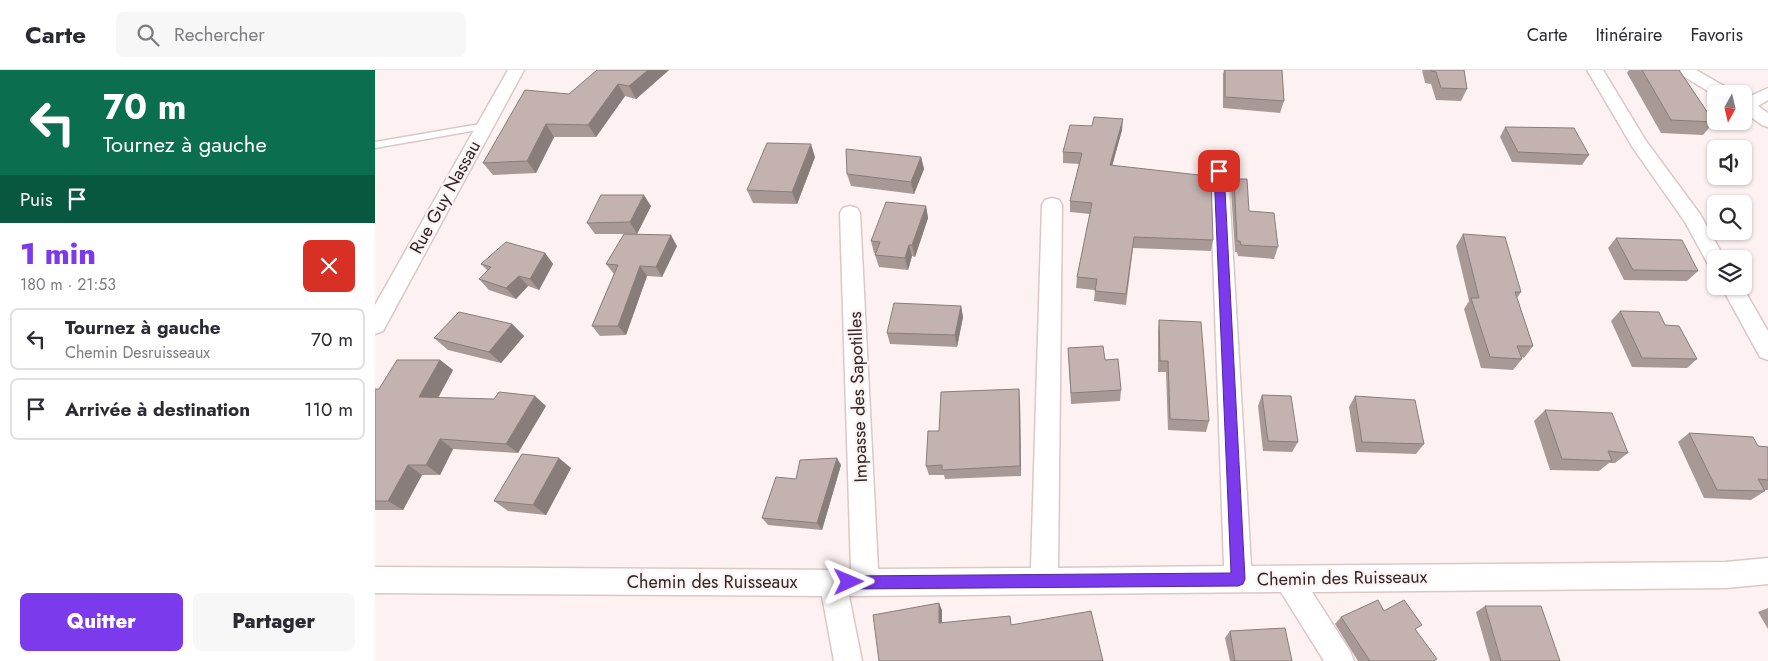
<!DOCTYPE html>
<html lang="fr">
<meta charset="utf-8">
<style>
:root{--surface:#fff;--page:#f7f7f7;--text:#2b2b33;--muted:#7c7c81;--line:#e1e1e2;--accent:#7c3aed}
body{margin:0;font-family:Jost,sans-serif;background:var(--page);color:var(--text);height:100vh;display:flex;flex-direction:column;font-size:19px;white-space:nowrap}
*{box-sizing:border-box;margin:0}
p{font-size:16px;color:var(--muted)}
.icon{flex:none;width:28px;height:28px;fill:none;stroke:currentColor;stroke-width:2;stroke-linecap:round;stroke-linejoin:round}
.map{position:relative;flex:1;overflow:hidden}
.side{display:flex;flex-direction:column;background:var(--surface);width:375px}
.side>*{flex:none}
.banner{background:#0b6e4f;color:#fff;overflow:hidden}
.needle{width:32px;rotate:188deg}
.fabs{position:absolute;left:1332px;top:15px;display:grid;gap:10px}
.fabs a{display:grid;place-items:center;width:45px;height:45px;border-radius:8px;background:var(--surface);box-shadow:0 1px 4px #0004;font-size:25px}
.pin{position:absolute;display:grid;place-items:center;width:42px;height:42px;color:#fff;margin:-21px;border-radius:10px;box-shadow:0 2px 8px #0006}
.me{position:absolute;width:55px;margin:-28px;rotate:89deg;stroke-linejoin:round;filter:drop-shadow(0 0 4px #0008)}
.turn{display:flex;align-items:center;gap:18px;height:105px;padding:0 20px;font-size:22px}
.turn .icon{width:65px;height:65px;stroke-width:2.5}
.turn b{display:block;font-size:35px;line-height:42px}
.then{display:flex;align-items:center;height:48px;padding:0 20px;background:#0003;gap:10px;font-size:19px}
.round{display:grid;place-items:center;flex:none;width:52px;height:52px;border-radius:8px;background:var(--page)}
.summary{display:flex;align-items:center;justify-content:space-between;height:85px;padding:0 20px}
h1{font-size:30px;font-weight:800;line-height:38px;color:var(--accent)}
.primary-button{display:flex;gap:10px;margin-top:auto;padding:10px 20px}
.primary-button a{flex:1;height:58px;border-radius:8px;background:var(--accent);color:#fff;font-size:20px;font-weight:800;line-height:58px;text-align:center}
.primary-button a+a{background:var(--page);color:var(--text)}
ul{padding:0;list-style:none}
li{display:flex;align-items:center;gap:15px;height:62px;margin:0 10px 8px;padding:0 10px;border:2px solid var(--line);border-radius:8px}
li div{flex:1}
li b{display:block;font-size:19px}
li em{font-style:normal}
header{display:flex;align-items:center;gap:30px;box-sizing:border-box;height:70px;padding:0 25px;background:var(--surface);border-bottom:1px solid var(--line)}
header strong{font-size:24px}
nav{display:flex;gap:28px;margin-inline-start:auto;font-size:18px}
.search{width:350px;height:45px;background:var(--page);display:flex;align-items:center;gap:12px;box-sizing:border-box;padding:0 18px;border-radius:8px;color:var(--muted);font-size:19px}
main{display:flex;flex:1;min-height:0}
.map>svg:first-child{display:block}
</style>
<header>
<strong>Carte</strong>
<div class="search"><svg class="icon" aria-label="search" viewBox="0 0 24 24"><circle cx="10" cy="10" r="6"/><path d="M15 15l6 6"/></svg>Rechercher</div>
<nav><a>Carte</a><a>Itinéraire</a><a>Favoris</a></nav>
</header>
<main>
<section class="side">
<div class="banner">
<div class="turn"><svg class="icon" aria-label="left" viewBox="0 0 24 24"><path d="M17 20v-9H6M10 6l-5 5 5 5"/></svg><div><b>70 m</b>Tournez à gauche</div></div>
<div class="then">Puis<svg class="icon" aria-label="arrive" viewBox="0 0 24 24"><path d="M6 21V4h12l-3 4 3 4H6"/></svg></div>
</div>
<div class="summary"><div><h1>1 min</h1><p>180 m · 21:53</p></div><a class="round" style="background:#d93025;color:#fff"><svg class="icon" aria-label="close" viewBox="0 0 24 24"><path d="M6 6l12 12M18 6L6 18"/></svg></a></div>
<ul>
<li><svg class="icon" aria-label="left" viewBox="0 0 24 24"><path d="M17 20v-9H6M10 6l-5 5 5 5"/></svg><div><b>Tournez à gauche</b><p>Chemin Desruisseaux</p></div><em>70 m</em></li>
<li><svg class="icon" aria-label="arrive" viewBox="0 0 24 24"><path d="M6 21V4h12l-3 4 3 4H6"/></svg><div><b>Arrivée à destination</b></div><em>110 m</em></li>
</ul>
<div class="primary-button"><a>Quitter</a><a>Partager</a></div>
</section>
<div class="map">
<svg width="1393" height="591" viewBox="0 0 1393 591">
<rect width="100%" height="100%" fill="#fdf2f1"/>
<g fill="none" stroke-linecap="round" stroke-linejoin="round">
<g stroke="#dac8c7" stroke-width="3">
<path id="lane" d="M111,53L114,54V58L0,78V72Z"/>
</g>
<g stroke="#dac8c7" stroke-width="3">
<g id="street">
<path d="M133,0H149L8,261L0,264V235Z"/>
<path d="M1212,0H1228L1271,71L1325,144L1350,189H1341V198L1334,196L1310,152L1258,78Z"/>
<path d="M1301,0H1321L1356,20L1358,24H1341V26L1303,3Z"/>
<path d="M1393,18V30L1383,36L1393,43V57L1387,55L1369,42V29Z"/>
<path d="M844,95L851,97L853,101L876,496L1351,492L1393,488V514L1351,518L937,522L975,581L979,591H949L906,522L474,526L487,591H459L447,526L0,523V497L476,500L465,143L468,138L475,136L482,138L485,143L503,499L656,498L667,135L670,130L677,128L684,130L687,135L683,498L849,496L835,101L837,97Z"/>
<path d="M1346,216H1367L1393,261V290L1385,287Z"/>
</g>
</g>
<use href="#lane" fill="#fff" fill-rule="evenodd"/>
<use href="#street" fill="#fff" fill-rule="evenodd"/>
</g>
<g fill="#a89997">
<path d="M222,0H294L261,29L250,26L221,67H179L161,103L118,105L108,93L194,24Z"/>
<path d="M849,0H907L909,31L905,43L848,38V4Z"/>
<path d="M1047,0H1089L1092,19L1086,31L1061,30L1056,14L1050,13Z"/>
<path d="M1254,0H1304L1339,52L1328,65L1286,63L1252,3Z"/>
<path d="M1130,57L1214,85L1207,95L1137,92L1125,67Z"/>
<path d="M747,60L737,96L824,108L838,170L836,181L758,178L751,235L719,231L720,220L701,218L702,207L715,144L695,142V131L704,94L688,93V82Z"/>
<path d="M440,87L422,134L378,133L372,120Z"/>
<path d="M546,87L549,99L539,124L476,116L472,104Z"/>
<path d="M859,109L874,141L903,177L899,189L863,186L862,182H860L856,120Z"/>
<path d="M276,136L262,164L302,176L287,207L272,206L251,265L225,266L217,256L239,204L231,194L249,164H220L212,153Z"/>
<path d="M551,136L553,148L540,187L537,186L533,200L504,197L500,185L501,183H499L496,171Z"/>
<path d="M1088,164L1146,222L1142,228L1158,276L1149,288L1147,287V289L1138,300L1106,298L1089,239L1094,231L1081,176Z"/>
<path d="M1241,168L1323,201L1312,211L1249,210L1233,178Z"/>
<path d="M170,183L178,194L164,220L153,216L141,229L114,220L104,209L113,201L106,194Z"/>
<path d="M586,236L588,247L582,277L515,274L512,263Z"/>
<path d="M1245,241L1290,255L1322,289L1312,298L1257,297L1236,251Z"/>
<path d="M784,250L834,351L831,362L793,360L791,302H783V261Z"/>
<path d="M137,254L149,266L126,293L73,280L59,268Z"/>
<path d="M693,278L746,320L745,331L696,334Z"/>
<path d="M65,290L78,300L63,328L171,336L143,383L78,379L65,405H47L28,440H0V319H4Z"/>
<path d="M887,325L923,372L917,382L888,381L883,336Z"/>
<path d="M980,326L1049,374L1041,384L981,382L974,337Z"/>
<path d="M645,330L646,406L570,409L569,405H554L551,396L564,361Z"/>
<path d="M1170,340L1253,383L1240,393H1234L1224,401L1175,400L1159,351Z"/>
<path d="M1314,363L1383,376L1393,377V420H1389L1390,421L1376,430L1329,428L1303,372Z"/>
<path d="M466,395L447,460L393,455L387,448L421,409Z"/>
<path d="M196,398L171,445L133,441L119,431Z"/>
<path d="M1110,536L1185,591H1115L1101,542Z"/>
<path d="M1393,538V559L1383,542Z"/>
<path d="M1009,541L1041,560L1060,591H983L960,554L966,547Z"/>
<path d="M855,561L917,591H855L850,568Z"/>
</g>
<g fill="#887d7b">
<path d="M273,0H294L261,29L254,16Z"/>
<path d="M243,14L250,26L221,67L213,55Z"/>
<path d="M748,49L747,60L734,107L735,95Z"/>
<path d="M171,54L179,67L161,103L152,91Z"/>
<path d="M436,74L440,87L422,134L417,122Z"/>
<path d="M546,87L549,99L539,124L536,112Z"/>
<path d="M269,125L276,136L262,164L255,152Z"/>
<path d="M551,136L553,148L540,187L537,175Z"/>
<path d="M296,165L302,176L287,207L281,197Z"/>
<path d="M534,175L537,186L533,200L530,188Z"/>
<path d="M170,183L178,194L164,220L155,209Z"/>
<path d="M265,196L272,206L251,265L243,256Z"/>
<path d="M144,206L153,216L141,229L131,218Z"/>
<path d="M586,236L588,247L582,277L580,265Z"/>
<path d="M137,254L149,266L126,293L114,282Z"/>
<path d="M65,290L78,300L58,337L44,327Z"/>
<path d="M644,319L645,330L646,406L645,396Z"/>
<path d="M160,326L171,336L143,383L131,374Z"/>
<path d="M65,369L78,379L65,405L51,395Z"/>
<path d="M184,388L196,398L171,445L158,435Z"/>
<path d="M462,388L466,395L447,460L442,453Z"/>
<path d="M33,395L47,405L28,440L13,431Z"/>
<path d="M564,533L567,540V559L564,553Z"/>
</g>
<g fill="#c3b2b0" stroke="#887d7b">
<path d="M222,0H273L254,16L243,14L213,55L171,54L152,91L108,93L150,20L194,24Z"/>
<path d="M850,0H907L909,31L850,27Z"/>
<path d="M1055,0H1089L1092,19L1066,18L1061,2L1056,1Z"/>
<path d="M1267,0H1304L1339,52L1296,50Z"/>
<path d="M719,47L748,49L735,95L824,105V108H836L838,170L759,167L751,224L720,221L722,209L702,207L717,133L695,131L707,83L688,82L695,55L717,56Z"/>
<path d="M1130,57L1199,58L1214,85L1143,82Z"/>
<path d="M392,73L436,74L417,122L372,120Z"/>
<path d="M471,79L546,87L536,112L472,104Z"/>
<path d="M859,109H872L874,141L899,143L903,177L866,175L865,171H862Z"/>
<path d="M226,125H269L255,152L212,153Z"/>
<path d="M511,132L551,136L537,175H534L530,188L500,185L505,172L496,171Z"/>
<path d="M249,164L296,165L281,197L265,196L243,256H217L243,195L231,194Z"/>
<path d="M1088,164L1130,167L1146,222H1140L1158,276H1142L1147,289L1115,287L1096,228H1104Z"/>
<path d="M1241,168L1307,170L1323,201L1258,200Z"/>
<path d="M131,172L170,183L155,209L144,206L131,218L104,209L116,197L106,194Z"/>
<path d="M519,233L586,236L580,265L512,263Z"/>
<path d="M1245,241L1284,242L1290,255L1304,256L1322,289L1267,288Z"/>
<path d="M84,242L137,254L114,282L59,268Z"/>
<path d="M784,250L826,252L834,351L795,349L793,291H785Z"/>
<path d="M728,276L730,290L743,289L746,320L696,323L693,278Z"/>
<path d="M22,290H65L44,327L119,329L124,322L160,326L131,374L65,369L51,395H33L13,431H0V319H4Z"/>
<path d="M644,319L645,396L567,400V395L551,396L553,361H564L566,322Z"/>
<path d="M887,325L916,326L923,372L893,371Z"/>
<path d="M980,326L1040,330L1049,374L987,372Z"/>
<path d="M1170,340L1237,343L1253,383L1233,381L1237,391L1187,389Z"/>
<path d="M1314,363L1378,367L1383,376L1393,377V410L1383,409L1390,421L1342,420Z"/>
<path d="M147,384L184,388L158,435L119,431Z"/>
<path d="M462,388L442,453L387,448L401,407L421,409L425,390Z"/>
<path d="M1003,530L1009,541L1029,530L1047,555L1040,559L1062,589L1059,591H995L966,547Z"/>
<path d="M564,533V553L635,546L636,555L716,541L728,591H504L498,545Z"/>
<path d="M1110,536H1166L1185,591H1126Z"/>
<path d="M910,558L917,591H860L855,561Z"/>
</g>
<path fill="#7c3aed" stroke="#51269a" d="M844,98L849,101L870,509L868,514L863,516L474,519L469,517L467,512L469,508L474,506L856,503L839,101Z"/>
<g text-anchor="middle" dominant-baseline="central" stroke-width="4.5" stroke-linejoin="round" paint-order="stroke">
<g font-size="18" fill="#2d2726" stroke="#fdf2f1">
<text transform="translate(70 127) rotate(-61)">Rue Guy Nassau</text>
<text transform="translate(483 327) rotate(-92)">Impasse des Sapotilles</text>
<text transform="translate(967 508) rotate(-1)">Chemin des Ruisseaux</text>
<text x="337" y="512">Chemin des Ruisseaux</text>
</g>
</g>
</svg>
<div class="fabs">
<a><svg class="needle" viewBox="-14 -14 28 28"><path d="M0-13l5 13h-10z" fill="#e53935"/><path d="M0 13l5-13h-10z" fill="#7c7c81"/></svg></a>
<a><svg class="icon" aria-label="sound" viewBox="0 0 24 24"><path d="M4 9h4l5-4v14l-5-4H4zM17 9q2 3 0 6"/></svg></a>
<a><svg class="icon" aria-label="search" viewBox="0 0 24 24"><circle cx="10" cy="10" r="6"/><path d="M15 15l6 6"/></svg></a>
<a><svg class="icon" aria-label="layers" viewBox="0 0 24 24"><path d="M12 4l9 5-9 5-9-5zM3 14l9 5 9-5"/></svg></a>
</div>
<div class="pin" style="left:844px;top:101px;background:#d93025"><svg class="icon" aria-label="arrive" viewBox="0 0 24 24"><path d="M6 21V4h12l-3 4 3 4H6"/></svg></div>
<svg class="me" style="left:474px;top:512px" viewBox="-20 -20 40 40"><path d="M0-17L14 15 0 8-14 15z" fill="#7c3aed" stroke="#fff" stroke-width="4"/></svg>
</div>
</main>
